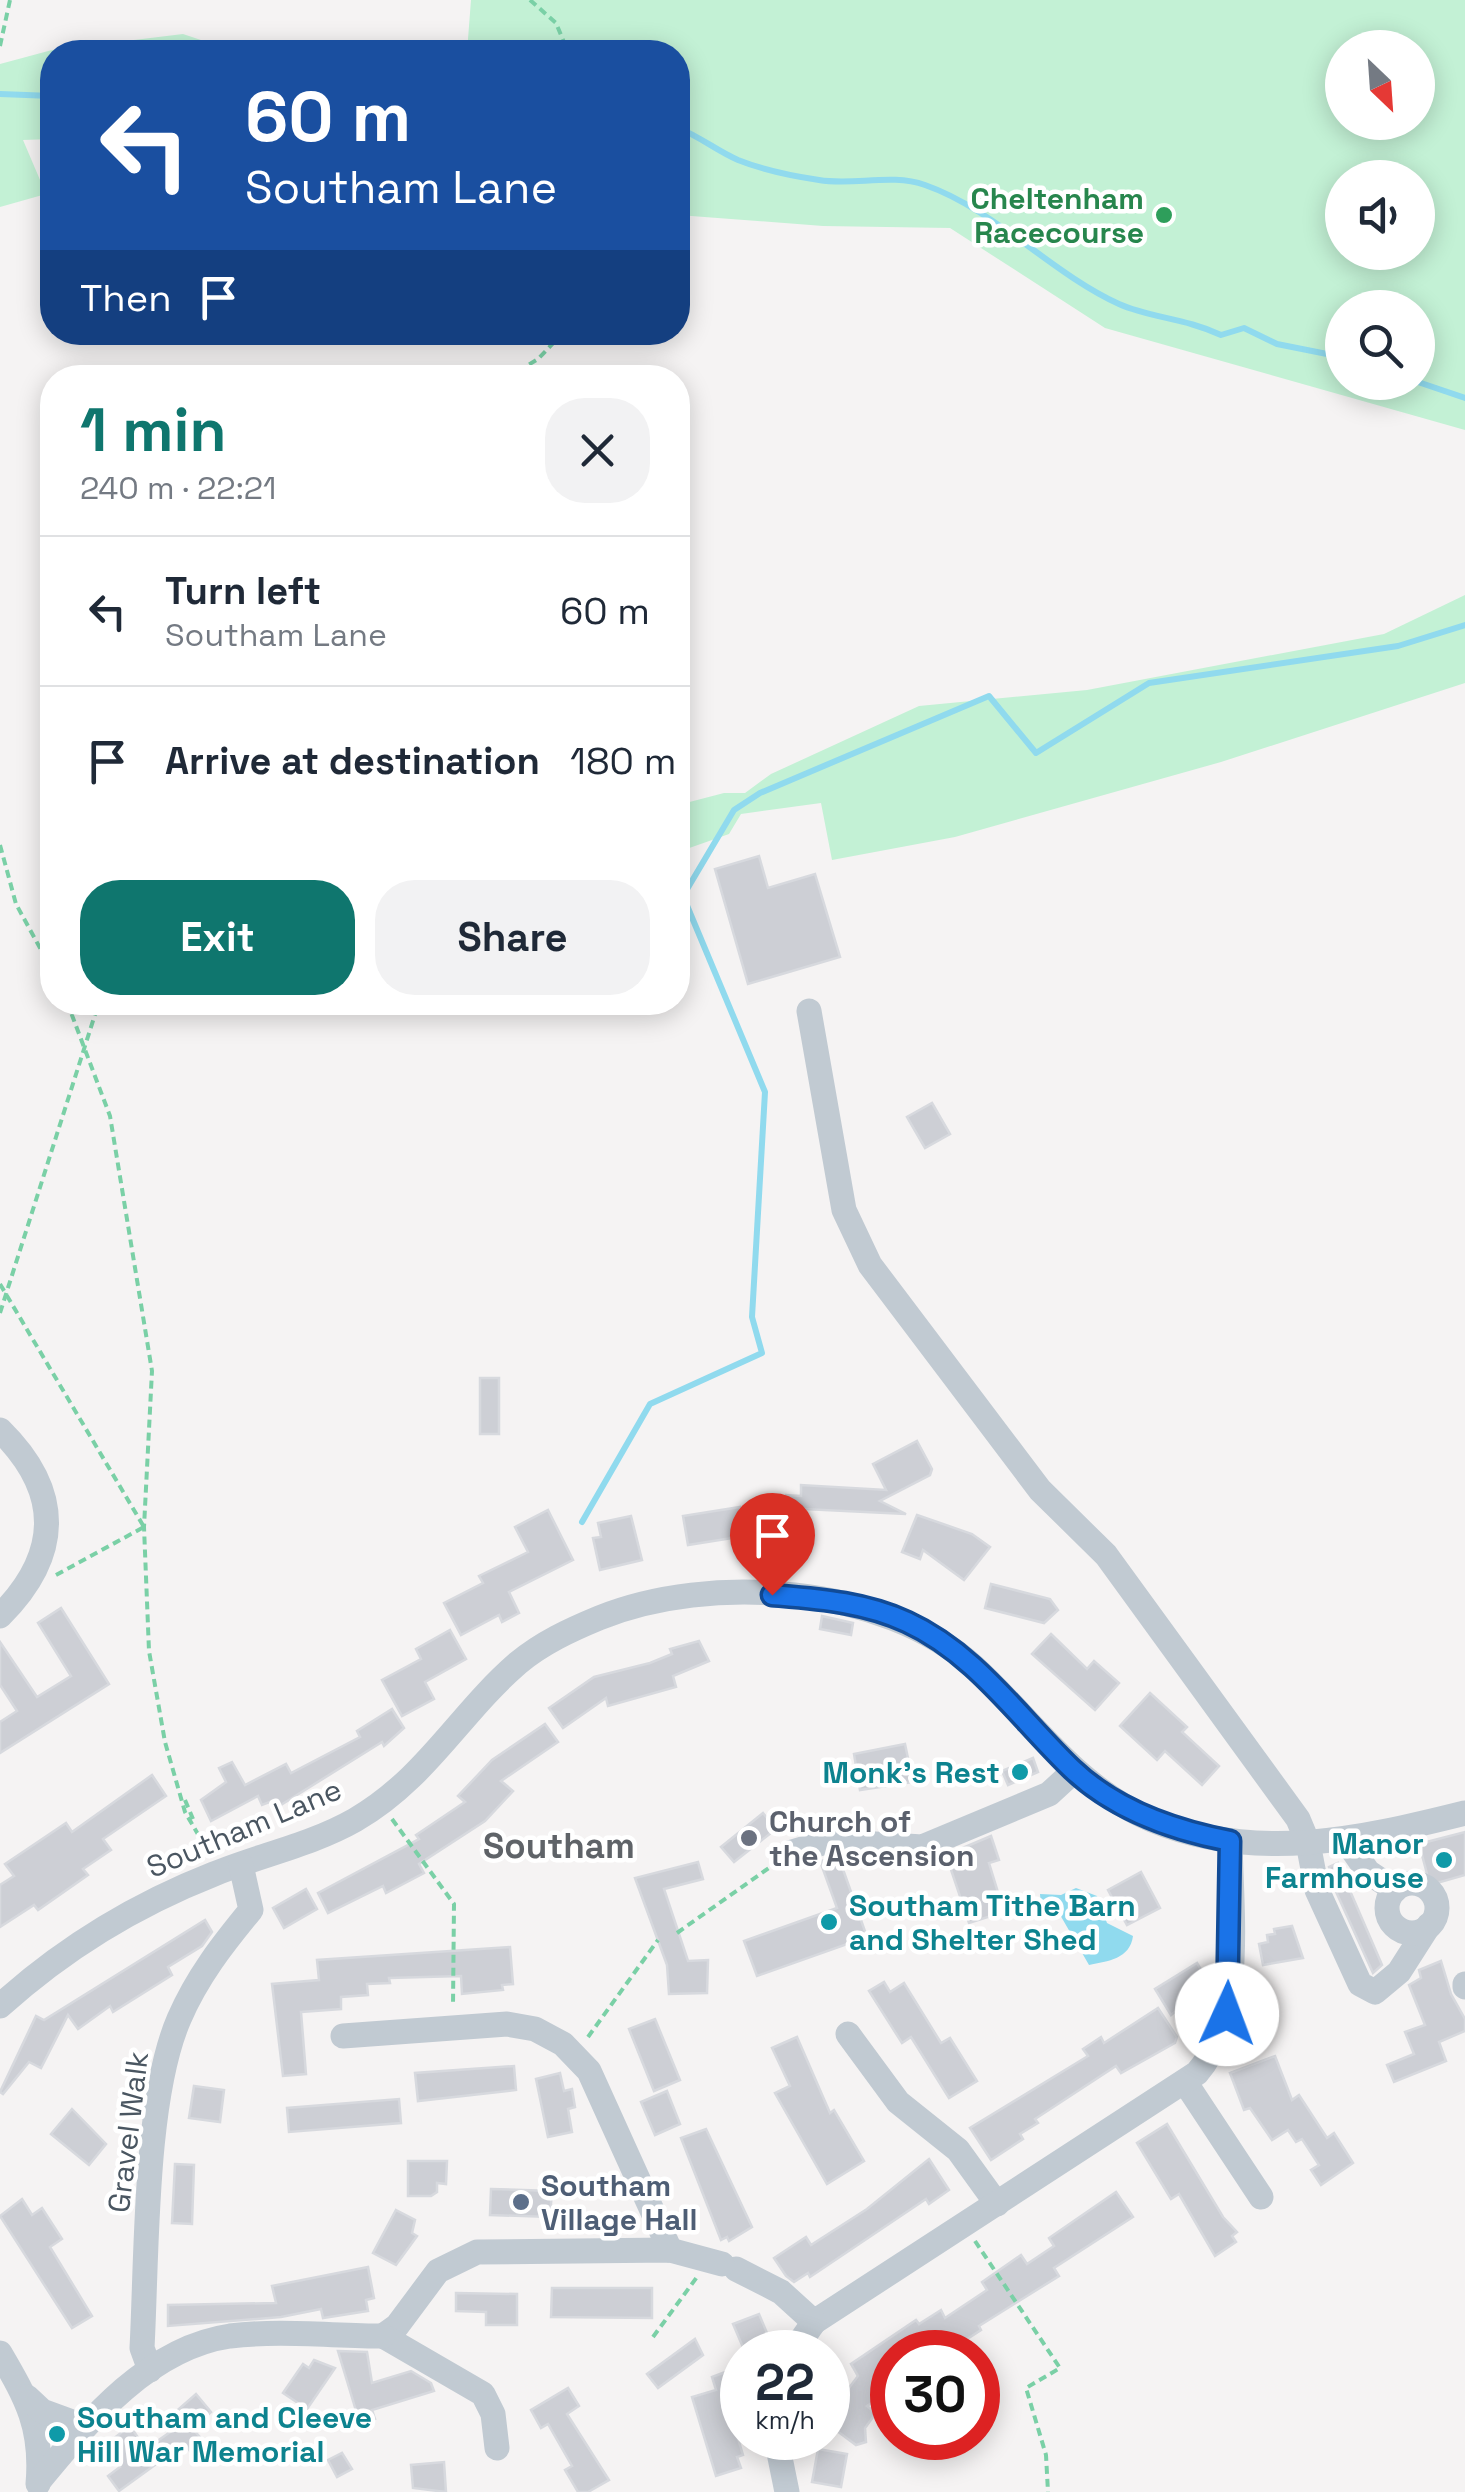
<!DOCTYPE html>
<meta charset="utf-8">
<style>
:root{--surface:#fff;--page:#f2f2f3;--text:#1f2937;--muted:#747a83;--line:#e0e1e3;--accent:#0f766e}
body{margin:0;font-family:"Space Grotesk",sans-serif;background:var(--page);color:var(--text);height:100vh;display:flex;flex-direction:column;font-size:38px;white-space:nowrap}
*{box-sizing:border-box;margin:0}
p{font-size:32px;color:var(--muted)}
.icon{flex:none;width:55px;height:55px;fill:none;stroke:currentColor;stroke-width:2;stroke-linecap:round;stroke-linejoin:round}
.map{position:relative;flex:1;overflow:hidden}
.drawer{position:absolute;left:40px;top:365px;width:650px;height:650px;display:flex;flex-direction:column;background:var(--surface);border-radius:40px;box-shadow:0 5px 25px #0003}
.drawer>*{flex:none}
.guide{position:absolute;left:40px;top:40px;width:650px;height:305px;border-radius:40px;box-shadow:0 5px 25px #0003;background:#1a4fa0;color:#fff;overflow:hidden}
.needle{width:65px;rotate:155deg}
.fabs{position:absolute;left:1325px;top:30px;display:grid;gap:20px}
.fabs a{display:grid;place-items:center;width:110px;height:110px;border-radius:50%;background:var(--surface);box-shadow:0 5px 25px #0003;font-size:50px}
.speed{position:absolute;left:720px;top:2330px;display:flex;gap:20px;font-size:50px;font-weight:700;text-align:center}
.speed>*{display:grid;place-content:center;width:130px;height:130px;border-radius:50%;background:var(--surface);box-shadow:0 5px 25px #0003;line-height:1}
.speed small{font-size:25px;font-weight:400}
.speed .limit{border:15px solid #d22;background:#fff;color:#111}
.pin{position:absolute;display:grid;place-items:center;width:85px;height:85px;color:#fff;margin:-102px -42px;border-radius:50% 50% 50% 0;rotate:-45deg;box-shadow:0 0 10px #0007}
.pin .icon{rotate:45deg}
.me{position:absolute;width:110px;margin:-55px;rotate:2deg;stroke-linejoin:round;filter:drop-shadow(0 0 8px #0008)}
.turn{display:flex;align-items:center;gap:35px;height:210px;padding:0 40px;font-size:45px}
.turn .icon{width:130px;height:130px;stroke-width:2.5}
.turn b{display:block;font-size:70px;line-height:85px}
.then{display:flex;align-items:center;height:95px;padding:0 40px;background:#0003;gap:20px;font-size:38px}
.round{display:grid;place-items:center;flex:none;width:105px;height:105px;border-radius:40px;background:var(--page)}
.headline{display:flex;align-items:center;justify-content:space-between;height:170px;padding:0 40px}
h1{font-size:60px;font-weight:600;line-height:75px;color:var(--accent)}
.action{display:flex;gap:20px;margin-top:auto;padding:20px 40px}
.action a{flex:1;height:115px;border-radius:40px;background:var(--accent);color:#fff;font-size:40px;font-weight:600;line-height:115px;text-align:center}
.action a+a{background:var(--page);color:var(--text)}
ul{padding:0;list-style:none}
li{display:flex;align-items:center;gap:30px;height:150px;padding:0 40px;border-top:2px solid var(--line)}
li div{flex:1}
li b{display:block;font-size:38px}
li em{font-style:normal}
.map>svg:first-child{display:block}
</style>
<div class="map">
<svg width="1465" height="2492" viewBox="0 0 1465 2492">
<rect width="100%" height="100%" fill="#f5f3f3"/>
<g fill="#c3f1d5" fill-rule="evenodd">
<path d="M471,0H1465V430L1105,328L950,228L823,226L678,215V52H467ZM1342,48H1418V122H1342ZM1342,178H1418V252H1342ZM1342,308H1418V382H1342Z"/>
<path d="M183,34L237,52H52V139L23,140L46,194L0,207V64L52,50Z"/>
<path d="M1465,595V683L1221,762L955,837L832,860L821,803L741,814L729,834L678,852V805L724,793H745L771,774L919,706L1087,690L1384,634Z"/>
</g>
<path fill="#90daee" d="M1076,1888L1097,1896L1107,1923L1133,1936C1130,1959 1108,1961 1089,1965L1059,1913L1041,1906L1040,1894L1061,1895Z"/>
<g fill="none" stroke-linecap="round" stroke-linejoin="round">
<g stroke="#90daee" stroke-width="6">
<path d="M0,94L52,96"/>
<path d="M678,128C699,136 717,151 738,160C763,170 792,176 819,180C854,186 891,173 925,185C994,209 1051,273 1119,304C1150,318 1185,318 1221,335L1244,328L1277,344L1342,357"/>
<path d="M1418,382L1465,398"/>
<path d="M582,1522L650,1404L762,1353L752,1317L765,1092L683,896L734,810L760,793L989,696L1036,753L1149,683L1398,646L1465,625"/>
</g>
</g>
<g fill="#cdcfd5" stroke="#d7d9de" stroke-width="2.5">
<path d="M759,856L768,888L815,874L840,957L748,984L715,869Z"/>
<path d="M932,1103L950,1134L925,1148L907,1117Z"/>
<rect x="480" y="1378" width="19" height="56"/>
<path d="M917,1441L932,1469L930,1475L880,1501L906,1514L804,1509L803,1534L784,1533L786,1495L801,1496V1485L886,1490L873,1464Z"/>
<path d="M740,1507L745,1536L688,1545L683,1516Z"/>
<path d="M548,1510L573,1560L509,1592L519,1613L502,1622L499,1615L461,1635L444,1603L483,1583L479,1576L528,1552L515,1527Z"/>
<path d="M917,1515L972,1534L990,1547L964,1580L923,1550L920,1559L902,1552Z"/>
<path d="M631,1516L642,1560L600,1570L593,1538L601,1537L598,1523Z"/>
<path d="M991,1584L1050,1599L1058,1610L1044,1623L985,1608Z"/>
<path d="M61,1608L109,1684L0,1753V1722L17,1711L0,1685V1642L37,1697L71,1676L38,1623Z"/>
<path d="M822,1616L853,1623L851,1635L820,1629Z"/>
<path d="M450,1630L466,1659L425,1682L434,1699L402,1716L382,1680L421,1659L416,1649Z"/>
<path d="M1051,1634L1087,1669L1094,1661L1119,1683L1095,1710L1032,1654Z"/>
<path d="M699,1641L709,1661L673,1676L676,1687L608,1706L606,1698L563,1728L549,1708L594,1677L650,1663L672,1654L670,1649Z"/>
<path d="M1150,1693L1187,1727L1182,1732L1219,1766L1202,1785L1165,1751L1157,1760L1120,1726Z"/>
<path d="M392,1709L404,1728L384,1746L382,1742L276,1808L272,1801L262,1805L258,1796L211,1821L201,1800L226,1782L219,1768L232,1762L245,1785L286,1764L291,1773L360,1737L357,1731Z"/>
<path d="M545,1724L558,1742L501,1781L513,1791L485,1821L419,1864L424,1873L386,1893L383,1886L328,1913L318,1893L419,1839L416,1835L465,1802L458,1796L492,1760Z"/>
<path d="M905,1744L913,1782L860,1790L854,1754Z"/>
<path d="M1033,1758L1038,1772L1008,1785L1002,1771Z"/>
<path d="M152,1775L166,1796L103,1839L111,1850L83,1869L88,1875L38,1910L34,1905L0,1927V1885L14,1876L5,1864L66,1823L72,1832Z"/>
<path d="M763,1813L776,1829L734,1862L721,1847Z"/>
<path d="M1465,1832V1875L1430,1885L1419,1844Z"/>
<path d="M991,1836L999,1860L989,1863L1004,1912L969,1923L946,1855Z"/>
<path d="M839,1858L867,1937L757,1976L744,1941L837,1908L820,1861Z"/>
<path d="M698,1862L703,1879L664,1889L688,1961L708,1960L707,1993L669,1994L667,1965L635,1878Z"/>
<path d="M1338,1863L1382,1965L1373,1973L1333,1885L1329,1867Z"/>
<path d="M1141,1872L1160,1908L1127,1925L1108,1890Z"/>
<path d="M306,1889L317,1909L284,1928L273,1908Z"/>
<path d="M205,1920L212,1932L202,1946L168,1967L172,1975L113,2012L110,2006L78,2029L68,2015L41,2068L29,2062L3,2094L0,2092L36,2016L44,2020Z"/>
<path d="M1292,1926L1303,1958L1263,1965L1259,1944L1268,1942L1267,1935L1275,1934L1274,1929Z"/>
<path d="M510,1947L513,1984L502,1985L503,1990L462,1994L461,1976L389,1978L390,1983L367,1984L368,1995L341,1997V2009L301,2012L306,2074L283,2076L272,1984L319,1980L317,1960Z"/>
<path d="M1441,1961L1451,1994L1465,2019V2031L1439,2042L1446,2061L1394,2082L1387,2065L1414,2054L1405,2032L1425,2025L1409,1985L1421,1978L1419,1970Z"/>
<path d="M1197,1963L1209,1983L1171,2015L1155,1989Z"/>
<path d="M884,1982L890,1992L904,1983L941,2043L950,2038L977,2081L949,2098L911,2037L902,2043L869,1991Z"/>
<path d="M1158,2008L1177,2037L1175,2043L1121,2073L1116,2066L1035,2119L1038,2123L1020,2134L1023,2139L991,2160L970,2128L1088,2056L1083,2049L1101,2037L1104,2043Z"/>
<path d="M655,2019L680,2080L654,2091L629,2029Z"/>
<path d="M797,2037L830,2113L834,2110L864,2161L827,2184L775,2093L790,2086L772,2048Z"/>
<path d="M1275,2056L1292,2100L1299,2095L1327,2138L1334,2133L1353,2163L1321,2185L1311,2170L1319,2165L1302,2139L1296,2142L1288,2130L1272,2140L1250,2108L1244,2110L1230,2073Z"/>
<path d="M514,2066L516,2090L418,2101L415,2073Z"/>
<path d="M560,2073L564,2091L572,2089L575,2107L568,2109L572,2132L548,2137L536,2079Z"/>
<path d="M194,2086L224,2090L220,2122L189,2118Z"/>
<path d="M667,2091L680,2124L655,2135L641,2102Z"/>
<path d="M399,2099L401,2123L289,2132L287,2108Z"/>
<path d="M72,2109L106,2144L89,2165L51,2134Z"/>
<path d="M1167,2124L1223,2217L1237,2232L1232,2236L1236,2242L1215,2256L1179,2194L1171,2199L1137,2143Z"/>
<path d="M706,2129L752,2227L729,2241L727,2237L721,2240L681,2138Z"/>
<path d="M929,2159L949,2190L929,2204L926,2199L810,2277L808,2273L794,2282L786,2276L774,2258L806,2237L811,2245L867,2209Z"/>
<path d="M408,2161H447L446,2184L437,2183V2192L431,2196H408Z"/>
<path d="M175,2164L194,2165L192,2224L172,2223Z"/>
<path d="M491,2189L552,2191L550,2217L490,2215Z"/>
<path d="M1116,2192L1133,2217L1054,2268L1059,2276L979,2326L981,2330L947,2352H892V2389L867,2406L876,2413L865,2428L866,2442L856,2445L829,2425L835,2417L830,2413L858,2376L851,2364L916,2320L919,2324L941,2310L945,2318L987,2290L982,2282L1021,2255L1027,2264L1054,2246L1049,2238Z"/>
<path d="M22,2199L32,2215L42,2208L62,2239L50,2247L92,2316L72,2328L0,2216Z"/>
<path d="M396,2210L415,2220L412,2233L417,2236L396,2265L373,2253Z"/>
<path d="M368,2267L374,2298L366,2300L368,2311L323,2318L321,2309L281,2317L168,2326V2305L276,2303L272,2286Z"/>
<path d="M552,2288H652V2318L551,2317Z"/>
<path d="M456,2293L517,2294V2325H486V2312L456,2311Z"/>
<path d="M759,2314L775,2352H745L733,2324Z"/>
<path d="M695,2339L703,2355L658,2388L647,2374Z"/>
<path d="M338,2351L367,2352L372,2383L411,2371L431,2383L434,2391L372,2410L375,2419L360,2424Z"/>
<path d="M314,2360L335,2368L307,2409L283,2393L303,2364L309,2368Z"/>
<path d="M728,2371L739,2406L735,2407L739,2420L733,2422L743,2455L737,2457L741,2468L716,2476L692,2397L716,2390L712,2377Z"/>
<path d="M568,2388L579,2406L567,2414L609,2480L588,2492H578L565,2470L572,2466L548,2424L541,2428L531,2410Z"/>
<path d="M196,2394L211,2412L192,2428L214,2453L201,2464L184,2444L119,2491L108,2476L120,2467L105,2445L130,2426L146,2449L173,2430L165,2421Z"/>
<path d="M818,2449L847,2454L841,2487L812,2482Z"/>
<path d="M342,2453L352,2469L337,2477L328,2460Z"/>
<path d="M444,2462L446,2492L413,2488L411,2465Z"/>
</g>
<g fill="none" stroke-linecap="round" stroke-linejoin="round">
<g stroke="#7ad0a6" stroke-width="4" stroke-dasharray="8 5" stroke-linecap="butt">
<path d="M530,0L556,23L568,52"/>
<path d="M0,46L10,0"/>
<path d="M507,378L538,359L564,332"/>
<path d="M0,845L16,904L52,970"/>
<path d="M67,1002L110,1116L152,1371L144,1527L149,1651L165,1742L185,1812L210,1855"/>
<path d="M0,1284L144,1527"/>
<path d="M0,1313L99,1002"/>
<path d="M56,1575L144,1527"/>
<path d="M185,1800L193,1819"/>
<path d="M392,1819L454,1904L453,2005"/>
<path d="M677,1933L773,1865"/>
<path d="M588,2037L658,1940"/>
<path d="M975,2241L1060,2368L1026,2388L1046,2455L1048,2492"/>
<path d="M653,2337L697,2277"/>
</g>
<g stroke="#c1cad2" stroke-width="25">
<path d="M809,1011L844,1210L870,1265L1040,1490L1106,1555L1298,1819L1308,1843L1317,1890L1360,1984L1375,1992L1399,1972L1429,1925"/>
<path d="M0,1430C63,1492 61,1555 0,1616"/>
<path d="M1345,1839L1368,1872L1395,1890"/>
<path d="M789,1853L829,1841L922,1847L1049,1794L1074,1771"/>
<circle cx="1412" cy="1908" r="25"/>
<path d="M1465,1984V1987"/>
<path d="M0,2006C63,1949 135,1905 214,1874C260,1855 311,1845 355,1820C426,1779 459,1714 518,1663C542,1643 570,1630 599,1618C710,1573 884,1585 974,1667C1033,1721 1076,1788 1152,1820C1255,1863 1361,1839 1465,1813"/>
<path d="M848,2034L898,2102L958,2150L997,2204"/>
<path d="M343,2036L507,2024L535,2029L563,2044L589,2071L670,2250"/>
<path d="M1185,2082L1261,2197"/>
<path d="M736,2269L781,2292L814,2322L1197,2073C1245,2018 1231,1911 1230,1841"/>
<path d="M383,2336L397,2326L438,2271L477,2252L670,2250L722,2264"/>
<path d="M383,2336L483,2394L493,2414L497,2448"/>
<path d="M793,2352L814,2322"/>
<path d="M0,2353C27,2399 43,2428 38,2484"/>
<path d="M150,2370L142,2348C147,2257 144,2100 179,2019C197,1977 223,1944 251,1910L241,1865"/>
<path d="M27,2397L42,2411L83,2426"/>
<path d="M776,2438L787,2492"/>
<path d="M39,2481C88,2422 148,2348 230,2336C279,2330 333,2336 383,2336"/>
</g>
</g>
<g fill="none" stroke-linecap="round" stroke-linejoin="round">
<g stroke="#114b97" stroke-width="25">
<path id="route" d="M772,1595C818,1599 864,1602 907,1622C975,1653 1019,1718 1072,1769C1115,1810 1172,1830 1230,1841L1227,2014"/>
</g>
<use href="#route" stroke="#1a73e8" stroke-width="18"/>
</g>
<circle fill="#2e9e5b" stroke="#fff" stroke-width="4" cx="1164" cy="215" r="10"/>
<g fill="#0f9aa8" stroke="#fff" stroke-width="4">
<circle cx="1020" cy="1772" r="10"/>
<circle cx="1444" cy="1860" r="10"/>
<circle cx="829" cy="1922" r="10"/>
<circle cx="57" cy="2434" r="10"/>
</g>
<circle fill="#6b7280" stroke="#fff" stroke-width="4" cx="749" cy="1838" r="10"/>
<circle fill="#5c6f8a" stroke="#fff" stroke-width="4" cx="521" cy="2202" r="10"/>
<g text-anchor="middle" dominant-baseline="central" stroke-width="9" stroke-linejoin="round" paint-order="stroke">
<g font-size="30" font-weight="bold" fill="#27864d" stroke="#fff" text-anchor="end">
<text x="1144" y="198">Cheltenham<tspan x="1144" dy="34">Racecourse</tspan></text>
</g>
<g font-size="30" font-weight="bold" fill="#0d838f" stroke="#fff" text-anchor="end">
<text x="1000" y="1772">Monk's Rest</text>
<text x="1424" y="1843">Manor<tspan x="1424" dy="34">Farmhouse</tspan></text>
<text x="849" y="1905" text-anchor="start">Southam Tithe Barn<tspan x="849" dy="34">and Shelter Shed</tspan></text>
<text x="77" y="2417" text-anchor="start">Southam and Cleeve<tspan x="77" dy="34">Hill War Memorial</tspan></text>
</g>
<g font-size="30" font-weight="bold" fill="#5b616d" stroke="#fff" text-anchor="start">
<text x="769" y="1821">Church of<tspan x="769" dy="34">the Ascension</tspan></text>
</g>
<g font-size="30" fill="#4a5661" stroke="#fff">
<text transform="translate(244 1828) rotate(-23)">Southam Lane</text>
<text transform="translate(128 2132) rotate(-83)">Gravel Walk</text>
</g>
<g font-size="30" font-weight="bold" fill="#4e5e75" stroke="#fff" text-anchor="start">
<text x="541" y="2185">Southam<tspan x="541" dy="34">Village Hall</tspan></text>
</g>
<g font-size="35" font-weight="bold" fill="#5f6368" stroke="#fff">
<text x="559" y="1846">Southam</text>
</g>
</g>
</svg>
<div class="fabs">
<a><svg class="needle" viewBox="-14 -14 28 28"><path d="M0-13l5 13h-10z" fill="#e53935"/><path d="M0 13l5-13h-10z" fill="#747a83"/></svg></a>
<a><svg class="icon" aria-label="sound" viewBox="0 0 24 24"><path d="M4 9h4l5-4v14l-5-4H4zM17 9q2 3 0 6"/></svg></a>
<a><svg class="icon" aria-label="search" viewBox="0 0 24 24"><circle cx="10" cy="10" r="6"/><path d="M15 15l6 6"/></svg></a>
</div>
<div class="speed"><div>22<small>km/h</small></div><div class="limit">30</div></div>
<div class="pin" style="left:772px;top:1595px;background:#d93025"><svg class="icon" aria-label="arrive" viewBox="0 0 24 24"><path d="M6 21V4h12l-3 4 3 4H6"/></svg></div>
<svg class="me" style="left:1227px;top:2014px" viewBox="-20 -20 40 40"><circle r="19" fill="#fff"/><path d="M0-13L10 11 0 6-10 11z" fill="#1a73e8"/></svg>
<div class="guide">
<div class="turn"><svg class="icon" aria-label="left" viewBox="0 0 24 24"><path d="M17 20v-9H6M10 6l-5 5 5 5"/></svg><div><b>60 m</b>Southam Lane</div></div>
<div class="then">Then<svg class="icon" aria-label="arrive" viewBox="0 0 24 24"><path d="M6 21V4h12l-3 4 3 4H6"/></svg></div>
</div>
<section class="drawer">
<div class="headline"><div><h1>1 min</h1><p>240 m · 22:21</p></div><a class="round"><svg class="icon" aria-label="close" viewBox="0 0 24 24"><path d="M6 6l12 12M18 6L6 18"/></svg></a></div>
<ul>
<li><svg class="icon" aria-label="left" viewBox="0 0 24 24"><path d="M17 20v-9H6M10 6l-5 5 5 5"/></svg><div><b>Turn left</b><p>Southam Lane</p></div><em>60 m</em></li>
<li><svg class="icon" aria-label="arrive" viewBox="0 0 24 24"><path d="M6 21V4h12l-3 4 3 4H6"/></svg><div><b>Arrive at destination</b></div><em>180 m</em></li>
</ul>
<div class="action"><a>Exit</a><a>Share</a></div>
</section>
</div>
